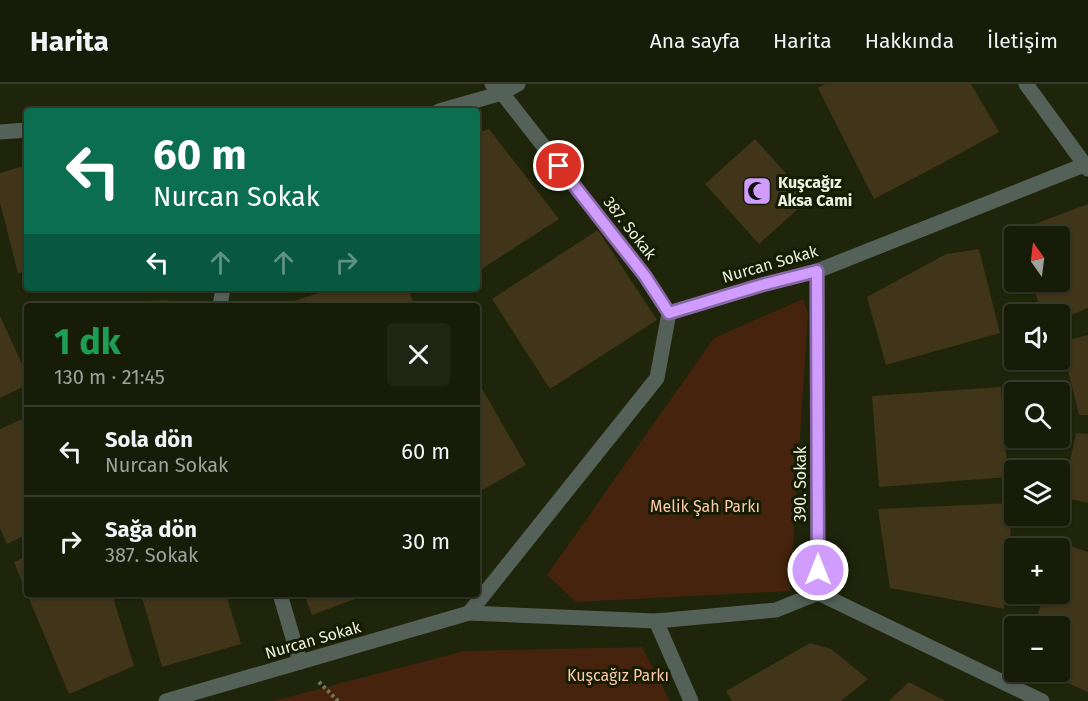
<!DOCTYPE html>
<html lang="tr">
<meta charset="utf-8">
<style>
:root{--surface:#161c08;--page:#1f2512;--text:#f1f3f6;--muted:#9ea19c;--line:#353a29}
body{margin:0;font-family:"Fira Sans",sans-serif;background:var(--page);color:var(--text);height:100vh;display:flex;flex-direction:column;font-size:22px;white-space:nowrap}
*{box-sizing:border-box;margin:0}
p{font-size:20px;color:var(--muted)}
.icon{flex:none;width:33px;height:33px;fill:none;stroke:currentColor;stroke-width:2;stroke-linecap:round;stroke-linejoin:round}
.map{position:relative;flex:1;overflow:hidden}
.drawer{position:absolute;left:24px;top:219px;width:456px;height:294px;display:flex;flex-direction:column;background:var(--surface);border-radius:6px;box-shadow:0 2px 4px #0004,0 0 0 2px var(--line)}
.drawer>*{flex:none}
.guide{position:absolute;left:24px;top:24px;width:456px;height:183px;border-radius:6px;box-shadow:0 2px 4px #0004,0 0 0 2px var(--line);background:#0b6e4f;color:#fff;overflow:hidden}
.needle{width:39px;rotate:346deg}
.tools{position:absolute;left:1004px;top:142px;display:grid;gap:12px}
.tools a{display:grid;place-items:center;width:66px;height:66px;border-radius:6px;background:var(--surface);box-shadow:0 2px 4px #0004,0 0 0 2px var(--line);font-size:30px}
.pin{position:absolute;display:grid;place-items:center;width:51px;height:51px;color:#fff;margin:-26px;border:3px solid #fff;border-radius:50%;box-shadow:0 2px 6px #0007}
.me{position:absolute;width:66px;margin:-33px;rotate:0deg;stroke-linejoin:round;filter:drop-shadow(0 0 4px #0008)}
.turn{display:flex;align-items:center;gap:21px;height:126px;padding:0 30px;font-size:27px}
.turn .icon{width:78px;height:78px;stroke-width:2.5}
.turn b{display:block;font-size:42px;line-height:51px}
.lanes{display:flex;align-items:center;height:57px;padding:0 30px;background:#0003;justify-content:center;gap:30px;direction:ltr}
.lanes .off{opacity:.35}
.round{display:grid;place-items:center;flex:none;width:63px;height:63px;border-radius:6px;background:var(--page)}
.head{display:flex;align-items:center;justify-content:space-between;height:102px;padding:0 30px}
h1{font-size:36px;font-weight:700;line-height:45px;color:#1e9e55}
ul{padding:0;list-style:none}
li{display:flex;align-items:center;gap:18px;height:90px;padding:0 30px;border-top:2px solid var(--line)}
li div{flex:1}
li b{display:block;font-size:22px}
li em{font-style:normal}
header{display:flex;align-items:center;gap:36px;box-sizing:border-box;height:84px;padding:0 30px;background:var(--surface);border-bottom:2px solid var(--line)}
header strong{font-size:28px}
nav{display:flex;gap:33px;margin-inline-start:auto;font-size:21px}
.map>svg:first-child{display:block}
</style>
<header>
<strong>Harita</strong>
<nav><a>Ana sayfa</a><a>Harita</a><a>Hakkında</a><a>İletişim</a></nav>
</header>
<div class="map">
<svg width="1088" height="617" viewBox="0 0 1088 617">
<rect width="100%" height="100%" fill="#1e250a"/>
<g fill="#45230c">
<path d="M803,215L808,228L790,507L576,518L547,491L714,254Z"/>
<path d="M642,563L670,617H273L464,567Z"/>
</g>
<g fill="#403419">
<path d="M825,0H971L999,48L939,81L874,115L818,4Z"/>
<path d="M489,45L559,135L477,188V49Z"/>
<path d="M755,55L809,115L759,160L705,100Z"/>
<path d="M27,81V187L18,189L0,119V89Z"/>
<path d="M1088,120V224L1059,236V231H1043L1031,198H1059V153H1015L1013,148Z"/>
<path d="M598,146L657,236L550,305L492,215Z"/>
<path d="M979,165L1000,249L886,281L867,213L946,170Z"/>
<path d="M334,204H409L414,222H279Z"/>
<path d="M168,216L169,222H79V220Z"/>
<path d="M0,232L27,291V301L0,314Z"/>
<path d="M1088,251V331H1079L1061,258Z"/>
<path d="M477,296L526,381L477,409Z"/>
<path d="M1001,303L1008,393L879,403L872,312Z"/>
<path d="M27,333V450L7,460L0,444V345Z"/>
<path d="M1076,349L1088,350V419L1062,413Z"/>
<path d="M1013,419L1004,525L890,504L878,425Z"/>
<path d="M1059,458L1088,468V608L1042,588H1059V543H1034L1044,510H1059V465H1057Z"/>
<path d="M27,472V510L14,478Z"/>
<path d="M27,510H112L134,582L69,610Z"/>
<path d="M141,510H226L241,560L162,583Z"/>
<path d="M304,510H368L312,531Z"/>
<path d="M810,559L831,565L868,595L841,617H732L726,607Z"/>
<path d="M909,598L945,617H889Z"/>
</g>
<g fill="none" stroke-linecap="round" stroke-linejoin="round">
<path stroke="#727861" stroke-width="4" stroke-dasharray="3 3" stroke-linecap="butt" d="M319,598L338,617"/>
<g stroke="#546158" stroke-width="15">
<path d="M492,0L502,9L645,192L669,229"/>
<path d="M1026,0L1088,85"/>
<path d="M439,27L502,9L518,0"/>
<path d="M0,48L27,46"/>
<path d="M817,187L818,509L1042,617"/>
<path d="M220,222L223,204"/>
<path d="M280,510L300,578"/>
<path d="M469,529L656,537L776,526L818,509"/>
<path d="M656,537L691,617"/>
<path d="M166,617L469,529L657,294L669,229L762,201L817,187L1084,81L1088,82"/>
</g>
</g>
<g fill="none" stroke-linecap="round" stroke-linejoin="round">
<g stroke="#8766a6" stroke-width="15">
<path id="route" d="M559,82L645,192L669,229L762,201L817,187L818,486"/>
</g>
<use href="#route" stroke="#d09dff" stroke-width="10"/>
</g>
<defs>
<g id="mosque-square" transform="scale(1.5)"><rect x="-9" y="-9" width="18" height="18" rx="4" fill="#d09dff" stroke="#151c02"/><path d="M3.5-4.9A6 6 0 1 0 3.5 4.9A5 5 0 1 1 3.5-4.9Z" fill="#111"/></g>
</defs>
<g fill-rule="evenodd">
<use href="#mosque-square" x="757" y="107"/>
</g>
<g text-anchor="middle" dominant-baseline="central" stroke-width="6" stroke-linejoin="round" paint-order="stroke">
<g font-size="16" font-weight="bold" fill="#edf3e2" stroke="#151c02" text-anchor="start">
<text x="778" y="98">Kuşcağız<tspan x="778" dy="18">Aksa Cami</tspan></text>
</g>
<g font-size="16" fill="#edf3e2" stroke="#151c02">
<text transform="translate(630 144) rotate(52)">387. Sokak</text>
<text transform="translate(770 180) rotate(-16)">Nurcan Sokak</text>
<text transform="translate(800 400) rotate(-90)">390. Sokak</text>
<text transform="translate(313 556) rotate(-16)">Nurcan Sokak</text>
</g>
<g font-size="16" fill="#ffc9aa" stroke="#151c02">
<text x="705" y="422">Melik Şah Parkı</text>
<text x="618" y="591">Kuşcağız Parkı</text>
</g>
</g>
</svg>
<div class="tools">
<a><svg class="needle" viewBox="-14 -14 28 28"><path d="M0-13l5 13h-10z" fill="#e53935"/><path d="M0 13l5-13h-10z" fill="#9ea19c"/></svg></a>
<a><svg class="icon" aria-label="sound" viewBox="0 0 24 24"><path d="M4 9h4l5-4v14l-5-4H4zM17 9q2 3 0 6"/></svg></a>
<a><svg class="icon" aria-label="search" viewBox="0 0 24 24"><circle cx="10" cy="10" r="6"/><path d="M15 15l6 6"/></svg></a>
<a><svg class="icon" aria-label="layers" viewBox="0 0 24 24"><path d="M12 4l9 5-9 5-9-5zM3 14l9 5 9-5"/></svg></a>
<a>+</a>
<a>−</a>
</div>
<div class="pin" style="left:559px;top:82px;background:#d93025"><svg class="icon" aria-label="arrive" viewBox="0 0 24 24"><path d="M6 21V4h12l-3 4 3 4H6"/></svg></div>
<svg class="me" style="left:818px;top:486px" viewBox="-20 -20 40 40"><circle r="17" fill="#d09dff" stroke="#fff" stroke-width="3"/><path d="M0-11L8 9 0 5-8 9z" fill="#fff"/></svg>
<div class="guide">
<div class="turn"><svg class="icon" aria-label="left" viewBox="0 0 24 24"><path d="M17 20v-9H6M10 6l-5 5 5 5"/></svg><div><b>60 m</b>Nurcan Sokak</div></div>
<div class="lanes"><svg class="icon" aria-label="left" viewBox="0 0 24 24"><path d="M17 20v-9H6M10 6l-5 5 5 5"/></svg><svg class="icon off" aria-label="ahead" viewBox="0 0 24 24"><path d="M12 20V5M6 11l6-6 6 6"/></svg><svg class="icon off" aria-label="ahead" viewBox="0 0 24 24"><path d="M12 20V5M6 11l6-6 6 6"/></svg><svg class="icon off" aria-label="right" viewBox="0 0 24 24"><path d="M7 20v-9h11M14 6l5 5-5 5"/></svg></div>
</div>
<section class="drawer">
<div class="head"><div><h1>1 dk</h1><p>130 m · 21:45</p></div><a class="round"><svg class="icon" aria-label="close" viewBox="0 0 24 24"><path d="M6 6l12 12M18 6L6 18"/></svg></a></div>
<ul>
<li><svg class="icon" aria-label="left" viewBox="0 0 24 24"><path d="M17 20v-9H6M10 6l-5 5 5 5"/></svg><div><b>Sola dön</b><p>Nurcan Sokak</p></div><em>60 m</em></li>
<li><svg class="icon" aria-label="right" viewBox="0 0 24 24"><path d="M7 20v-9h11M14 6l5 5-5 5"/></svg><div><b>Sağa dön</b><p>387. Sokak</p></div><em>30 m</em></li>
</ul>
</section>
</div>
